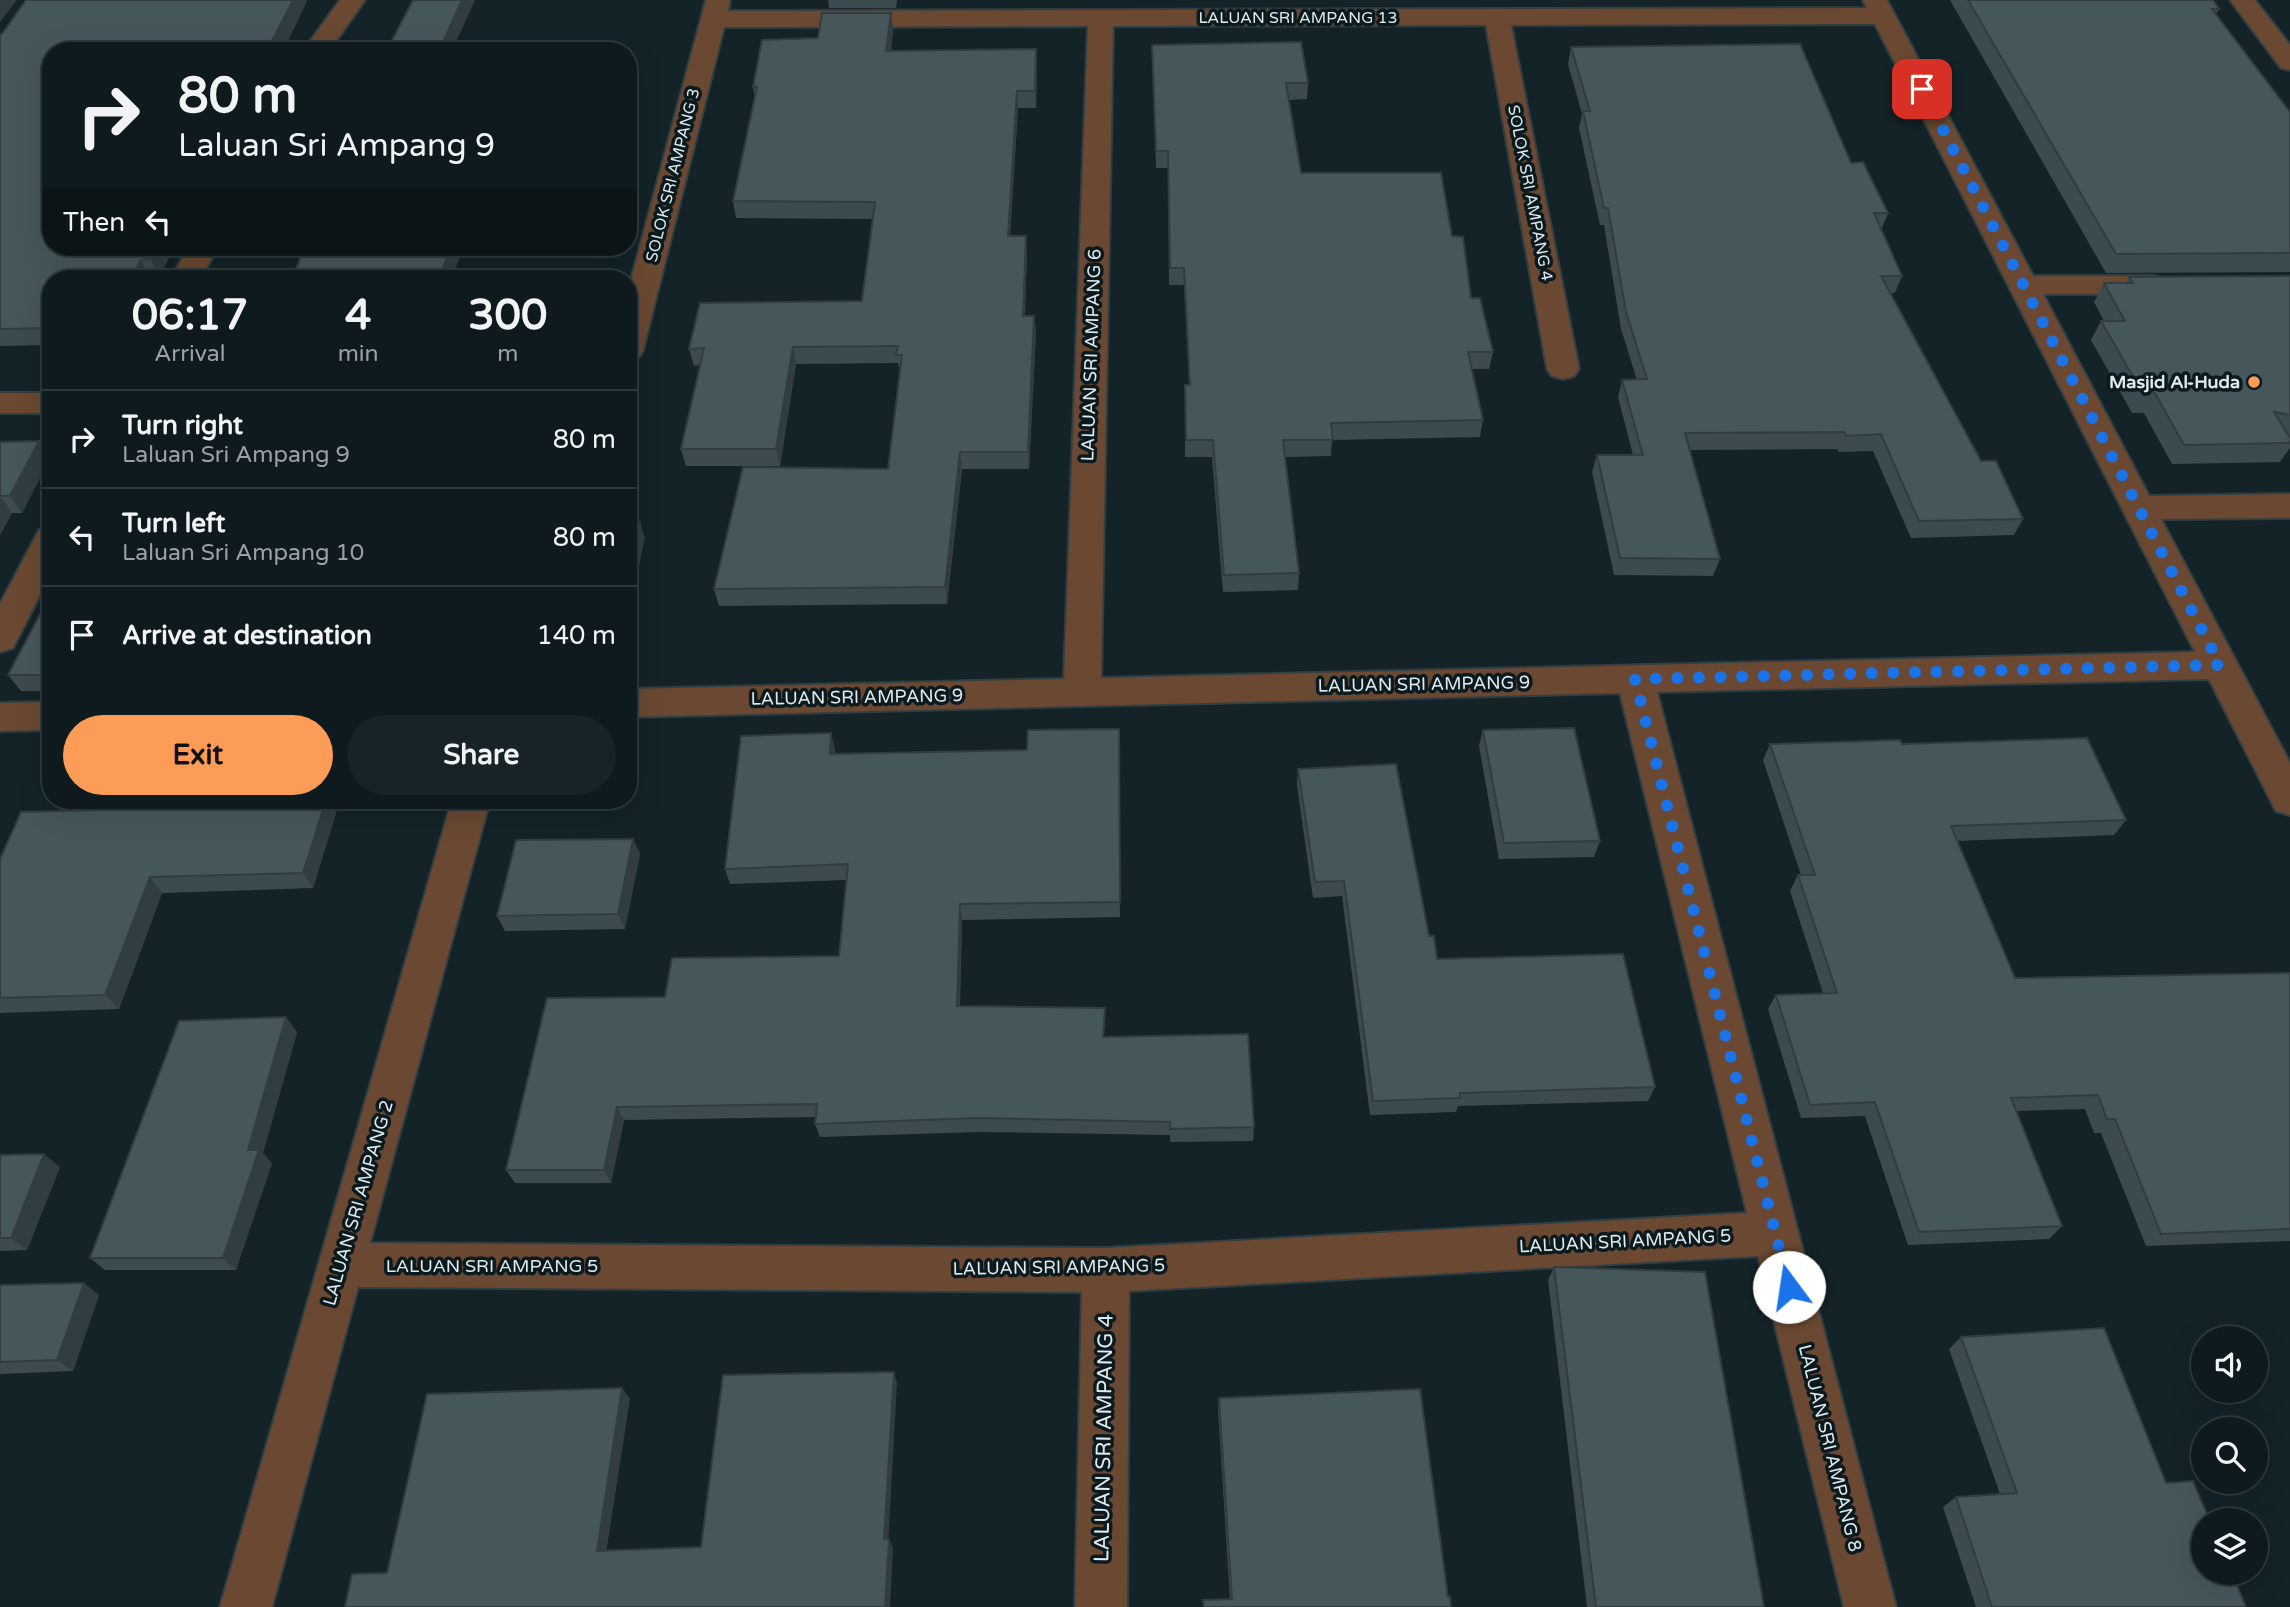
<!DOCTYPE html>
<style>
:root{--surface:#0e1a1d;--page:#172326;--text:#f1f3f6;--muted:#9ba1a4;--line:#2e383b;--accent:#fd9c56}
body{margin:0;font-family:"Varela Round",sans-serif;background:var(--page);color:var(--text);height:100vh;display:flex;flex-direction:column;font-size:26px;white-space:nowrap}
*{box-sizing:border-box;margin:0}
p{font-size:23px;color:var(--muted)}
.icon{flex:none;width:38px;height:38px;fill:none;stroke:currentColor;stroke-width:2;stroke-linecap:round;stroke-linejoin:round}
.map{position:relative;flex:1;overflow:hidden}
.panel{position:absolute;left:42px;top:270px;width:595px;height:539px;display:flex;flex-direction:column;background:var(--surface);border-radius:28px;box-shadow:0 7px 28px #0002,0 0 0 2px var(--line)}
.panel>*{flex:none}
.hud{position:absolute;left:42px;top:42px;width:595px;height:214px;border-radius:28px;box-shadow:0 7px 28px #0002,0 0 0 2px var(--line);background:#0e1a1d;color:var(--text);overflow:hidden}
.buttons{position:absolute;left:2191px;top:1326px;display:grid;gap:14px}
.buttons a{display:grid;place-items:center;width:77px;height:77px;border-radius:50%;background:var(--surface);box-shadow:0 7px 28px #0002,0 0 0 2px var(--line);font-size:35px}
.pin{position:absolute;display:grid;place-items:center;width:60px;height:60px;color:#fff;margin:-30px;border-radius:14px;box-shadow:0 4px 10px #0006}
.me{position:absolute;width:77px;margin:-38px;rotate:346deg;stroke-linejoin:round;filter:drop-shadow(0 0 5px #0008)}
.turn{display:flex;align-items:center;gap:24px;height:147px;padding:0 21px;font-size:32px}
.turn .icon{width:91px;height:91px;stroke-width:2.5}
.turn b{display:block;font-size:49px;line-height:60px}
.then{display:flex;align-items:center;height:66px;padding:0 21px;background:#0003;gap:14px;font-size:26px}
.eta{display:flex;justify-content:space-evenly;align-items:center;height:119px;text-align:center}
.eta b{font-size:42px;font-weight:700;line-height:49px}
.primary-button{display:flex;gap:14px;margin-top:auto;padding:14px 21px}
.primary-button a{flex:1;height:80px;border-radius:42px;background:var(--accent);color:#111;font-size:28px;font-weight:700;line-height:80px;text-align:center}
.primary-button a+a{background:var(--page);color:var(--text)}
ul{padding:0;list-style:none}
li{display:flex;align-items:center;gap:21px;height:98px;padding:0 21px;border-top:2px solid var(--line)}
li div{flex:1}
li b{display:block;font-size:26px}
li em{font-style:normal}
.map>svg:first-child{display:block}
</style>
<div class="map">
<svg width="2290" height="1607" viewBox="0 0 2290 1607">
<rect width="100%" height="100%" fill="#132327"/>
<g fill="none" stroke-linecap="round" stroke-linejoin="round">
<g stroke="#303f43" stroke-width="4">
<g id="minor">
<path d="M340,0H365L329,51H303Z"/>
<path d="M706,0H730L728,11L1867,8L1863,0H1887L2033,276H2154L2165,279L2169,285L2165,291L2154,294H2043L2149,496L2290,494V518L2161,519L2290,763V815L2276,811L2209,679L1657,692L1896,1607H1844L1758,1256L1129,1291L1127,1607H1075L1082,1292L358,1287L272,1607H220L452,800H490L370,1243L1106,1248L1747,1213L1620,693L628,717V689L1064,679L1088,26L724,27L643,350L639,357L628,360V291ZM1875,24L2195,652L1101,678L1113,26L1486,25L1547,369L1552,376L1563,379L1574,376L1579,369L1511,25Z"/>
<path d="M2230,0H2255L2290,45V70L2281,68Z"/>
<path d="M189,247H218L201,278H171Z"/>
<rect x="0" y="393" width="51" height="20"/>
<path d="M51,526V573L13,648L0,652V604L39,530Z"/>
<path d="M51,702V730L0,731V703Z"/>
</g>
</g>
<use href="#minor" fill="#6a4831" fill-rule="evenodd"/>
</g>
<g fill="#3c4b4f">
<path d="M26,0H307V1L283,51H51L174,247L160,276L150,277L149,278H51V345L0,346V34H2Z"/>
<path d="M828,0H897L896,8H829Z"/>
<path d="M1950,0H2213L2219,9L2216,14L2290,112V272L2106,273Z"/>
<path d="M891,13L893,29L891,51L1037,65L1036,108H1018L1010,236H1026L1027,253L1025,316H1034L1036,333L1029,469H962L947,604L719,606L714,589L888,469L900,372L898,363L796,364L780,466H686L681,449L700,365L694,366L689,349L862,301L873,219L736,218L733,201L755,98L753,87L818,38Z"/>
<path d="M1152,45L1308,83L1307,99L1289,100L1301,173L1452,236L1471,298L1493,352L1489,369H1472L1483,420L1480,437L1332,440L1331,456L1285,457L1299,573L1298,590L1223,592L1212,457H1185V385H1189L1184,285H1169L1168,168H1156Z"/>
<path d="M1571,47L1851,163L1888,213L1881,230L1902,276L1895,293H1890L1981,461L2023,519L2014,535L1911,538L1873,451L1839,452L1837,449L1689,450L1720,559L1713,576L1614,575L1592,472L1597,455H1633L1618,397L1622,380H1637L1621,329L1604,225H1600L1579,128L1582,114L1568,64Z"/>
<path d="M2290,276V448L2280,462L2172,464L2144,413H2132L2091,340L2101,321H2104L2094,302L2104,283H2126L2129,277Z"/>
<path d="M39,441L50,458L22,513H12L0,535V442Z"/>
<path d="M51,614V691H21L8,675Z"/>
<path d="M1119,729L1120,917L962,920L960,1006L1105,1008L1104,1037L1254,1127L1253,1141L1170,1142V1135L979,1132L820,1137L815,1124L816,1117L624,1120L611,1183H515L506,1170L665,997L839,956L846,880L730,884L725,869L835,749V754L1027,750Z"/>
<path d="M1483,730L1600,841L1594,857L1499,859L1479,746Z"/>
<path d="M1770,744H1902L2126,820L2114,835L1957,841L2015,978L2290,973V1241L2146,1246L2101,1133H2094L2085,1109L2017,1111L2062,1226L2049,1239L1908,1245L1865,1116L1801,1118L1768,1009L1776,995L1823,993L1790,891L1798,875H1801L1763,760Z"/>
<path d="M1298,769L1429,936L1437,959L1655,1087L1648,1101L1458,1106L1456,1112L1370,1115L1342,896L1313,898L1297,785Z"/>
<path d="M212,800H340L313,888L162,893L119,1009L0,1013V859L209,807Z"/>
<path d="M633,839L640,854L625,929L505,931L497,916Z"/>
<path d="M297,1032L263,1153L272,1163L236,1270H105L90,1258Z"/>
<path d="M0,1155L60,1167L27,1250L0,1251Z"/>
<path d="M1554,1267L1764,1607H1587L1548,1280Z"/>
<path d="M0,1285L99,1295L73,1371L0,1374Z"/>
<path d="M1961,1337L2166,1483L2246,1607H1976L1943,1507L1956,1497L2000,1494L1949,1349Z"/>
<path d="M1219,1398L1448,1597L1451,1607H1203V1600H1230L1218,1409Z"/>
</g>
<g fill="#313d40">
<path d="M0,0H17L0,22Z"/>
<path d="M293,0H307V1L283,51H267Z"/>
<path d="M462,0H475L452,51H439Z"/>
<path d="M891,13L893,29L888,67L886,51Z"/>
<path d="M1036,49L1037,65L1036,108L1035,91Z"/>
<path d="M1017,91L1018,108L1009,253L1008,236Z"/>
<path d="M1026,236L1027,253L1024,333L1023,316Z"/>
<path d="M157,247H174L160,276L150,259Z"/>
<path d="M451,247H462L463,249L452,278H439Z"/>
<path d="M141,260L150,277L149,278H131Z"/>
<path d="M1034,316L1036,333L1029,469L1028,452Z"/>
<path d="M793,347L796,364L780,466L776,449Z"/>
<path d="M39,441L50,458L22,513L10,496Z"/>
<path d="M960,452L962,469L947,604L945,587Z"/>
<path d="M0,496L12,513L0,535Z"/>
<path d="M640,522L645,538L628,616V574Z"/>
<path d="M831,733L835,749L833,770L830,754Z"/>
<path d="M326,800H340L313,888L303,873Z"/>
<path d="M633,839L640,854L625,929L618,914Z"/>
<path d="M150,877L162,893L119,1009L105,995Z"/>
<path d="M960,904L962,920L959,1020L957,1006Z"/>
<path d="M286,1017L297,1032L263,1153L272,1163L236,1270L223,1258L248,1150Z"/>
<path d="M617,1107L624,1120L611,1183L604,1170Z"/>
<path d="M44,1154L60,1167L27,1250L11,1238Z"/>
<path d="M84,1283L99,1295L73,1371L57,1360Z"/>
<path d="M894,1372L897,1383L888,1548L884,1539Z"/>
<path d="M622,1388L630,1399L605,1560L597,1551Z"/>
<path d="M889,1539L893,1548L890,1607H885Z"/>
</g>
<g fill="#46575c" stroke="#313d40" stroke-width="2">
<path d="M26,0H293L267,51H51V247H157L150,259L141,260L131,278H51V328L0,329V34H2Z"/>
<path d="M413,0H462L439,51H345L387,50Z"/>
<path d="M1968,0H2213L2219,9H2212L2290,112V253L2116,254Z"/>
<path d="M822,13H891L886,51L1036,49L1035,91H1017L1008,236H1026L1023,316H1034L1028,452H960L945,587L714,589L743,467L888,469L902,355H896L898,346L793,347L776,449H681L704,348L689,349L700,303L862,301L875,202L733,201L757,87H753L762,40L818,38Z"/>
<path d="M1301,42L1308,83H1286L1301,173H1441L1452,236L1463,237L1471,298H1480L1493,352H1468L1483,420L1331,423L1333,440H1283L1299,573L1224,575L1213,440H1186L1185,385H1190L1184,268H1170L1168,151H1156L1152,45Z"/>
<path d="M1800,44L1851,163L1863,162L1888,213H1874L1902,276H1881L1981,461H1996L2023,519L1919,521L1881,434L1846,436L1844,432L1685,433L1720,559L1620,558L1597,455H1643L1622,380L1647,379L1626,312L1608,208H1604L1583,111H1590L1571,47Z"/>
<path d="M305,247H451L439,278H292Z"/>
<path d="M2290,276V415L2274,412L2290,438V443L2184,445L2155,393L2143,394L2101,321H2125L2104,283H2133L2129,277Z"/>
<path d="M39,441L10,496H0V442Z"/>
<path d="M628,522H640L628,574Z"/>
<path d="M40,614H51V675H8Z"/>
<path d="M1574,728L1600,841L1504,843L1483,730Z"/>
<path d="M1119,729L1120,902L960,904L957,1006L1105,1008L1103,1037L1248,1034L1254,1127L1170,1129V1122L976,1118L815,1124L817,1104L617,1107L604,1170H506L547,998L665,997L672,958L839,956L848,864L725,869L741,736L831,733L830,754L1027,750L1028,730Z"/>
<path d="M2087,738L2126,820L1951,826L2015,978L2290,973V1229L2161,1234L2115,1119H2107L2098,1095L2011,1098L2062,1226L1919,1232L1875,1102L1810,1105L1776,995L1837,993L1798,875H1815L1770,744L1900,740L1902,744Z"/>
<path d="M1396,764L1429,936H1434L1437,959L1623,954L1655,1087L1460,1093V1098L1373,1101L1344,881L1315,882L1298,769Z"/>
<path d="M212,800H326L303,873L150,877L105,995L0,998V859L21,812L209,807Z"/>
<path d="M633,839L618,914L497,916L516,840Z"/>
<path d="M286,1017L248,1150H259L223,1258H90L179,1021Z"/>
<path d="M44,1154L11,1238H0V1155Z"/>
<path d="M1554,1267L1705,1272L1764,1607H1596Z"/>
<path d="M84,1283L57,1360L0,1362V1285Z"/>
<path d="M2104,1328L2166,1483L2193,1481L2210,1521H2203V1573H2232L2246,1607H1992L1956,1497L2017,1493L1961,1337Z"/>
<path d="M894,1372L884,1539H889L885,1607H345L352,1574L387,1573L427,1394L622,1388L597,1551L701,1547L723,1375Z"/>
<path d="M1420,1389L1448,1597H1450L1451,1607H1204L1203,1600L1232,1599L1219,1398Z"/>
</g>
<g fill="none" stroke-linecap="round" stroke-linejoin="round">
<path stroke="#1a73e8" stroke-width="12" stroke-dasharray="0 21.6" d="M1789,1287L1635,679L2220,665L1922,89"/>
</g>
<circle fill="#fd9c56" stroke="#0a1a1e" stroke-width="2.5" cx="2254" cy="382" r="7"/>
<g text-anchor="middle" dominant-baseline="central" stroke-width="7" stroke-linejoin="round" paint-order="stroke">
<g font-size="16" fill="#e0eaed" stroke="#0a1a1e">
<text x="1298" y="18">LALUAN SRI AMPANG 13</text>
<text transform="translate(673 175) rotate(-76)">SOLOK SRI AMPANG 3</text>
<text transform="translate(1530 193) rotate(79)">SOLOK SRI AMPANG 4</text>
</g>
<g font-size="18" fill="#e0eaed" stroke="#0a1a1e">
<text transform="translate(1091 355) rotate(-88)">LALUAN SRI AMPANG 6</text>
<text transform="translate(1424 684) rotate(-1)">LALUAN SRI AMPANG 9</text>
<text transform="translate(857 697) rotate(-1)">LALUAN SRI AMPANG 9</text>
<text transform="translate(358 1203) rotate(-74)">LALUAN SRI AMPANG 2</text>
<text transform="translate(1625 1241) rotate(-3)">LALUAN SRI AMPANG 5</text>
<text x="492" y="1266">LALUAN SRI AMPANG 5</text>
<text transform="translate(1059 1267) rotate(-1)">LALUAN SRI AMPANG 5</text>
<text transform="translate(1830 1448) rotate(76)">LALUAN SRI AMPANG 8</text>
</g>
<g font-size="18" font-weight="bold" fill="#e0eaed" stroke="#0a1a1e" text-anchor="end">
<text x="2240" y="382">Masjid Al-Huda</text>
</g>
<g font-size="21" fill="#e0eaed" stroke="#0a1a1e">
<text transform="translate(1104 1438) rotate(-89)">LALUAN SRI AMPANG 4</text>
</g>
</g>
</svg>
<div class="buttons">
<a><svg class="icon" aria-label="sound" viewBox="0 0 24 24"><path d="M4 9h4l5-4v14l-5-4H4zM17 9q2 3 0 6"/></svg></a>
<a><svg class="icon" aria-label="search" viewBox="0 0 24 24"><circle cx="10" cy="10" r="6"/><path d="M15 15l6 6"/></svg></a>
<a><svg class="icon" aria-label="layers" viewBox="0 0 24 24"><path d="M12 4l9 5-9 5-9-5zM3 14l9 5 9-5"/></svg></a>
</div>
<div class="pin" style="left:1922px;top:89px;background:#d93025"><svg class="icon" aria-label="arrive" viewBox="0 0 24 24"><path d="M6 21V4h12l-3 4 3 4H6"/></svg></div>
<svg class="me" style="left:1789px;top:1287px" viewBox="-20 -20 40 40"><circle r="19" fill="#fff"/><path d="M0-13L10 11 0 6-10 11z" fill="#1a73e8"/></svg>
<div class="hud">
<div class="turn"><svg class="icon" aria-label="right" viewBox="0 0 24 24"><path d="M7 20v-9h11M14 6l5 5-5 5"/></svg><div><b>80 m</b>Laluan Sri Ampang 9</div></div>
<div class="then">Then<svg class="icon" aria-label="left" viewBox="0 0 24 24"><path d="M17 20v-9H6M10 6l-5 5 5 5"/></svg></div>
</div>
<section class="panel">
<div class="eta">
<div><b>06:17</b><p>Arrival</p></div>
<div><b>4</b><p>min</p></div>
<div><b>300</b><p>m</p></div>
</div>
<ul>
<li><svg class="icon" aria-label="right" viewBox="0 0 24 24"><path d="M7 20v-9h11M14 6l5 5-5 5"/></svg><div><b>Turn right</b><p>Laluan Sri Ampang 9</p></div><em>80 m</em></li>
<li><svg class="icon" aria-label="left" viewBox="0 0 24 24"><path d="M17 20v-9H6M10 6l-5 5 5 5"/></svg><div><b>Turn left</b><p>Laluan Sri Ampang 10</p></div><em>80 m</em></li>
<li><svg class="icon" aria-label="arrive" viewBox="0 0 24 24"><path d="M6 21V4h12l-3 4 3 4H6"/></svg><div><b>Arrive at destination</b></div><em>140 m</em></li>
</ul>
<div class="primary-button"><a>Exit</a><a>Share</a></div>
</section>
</div>
